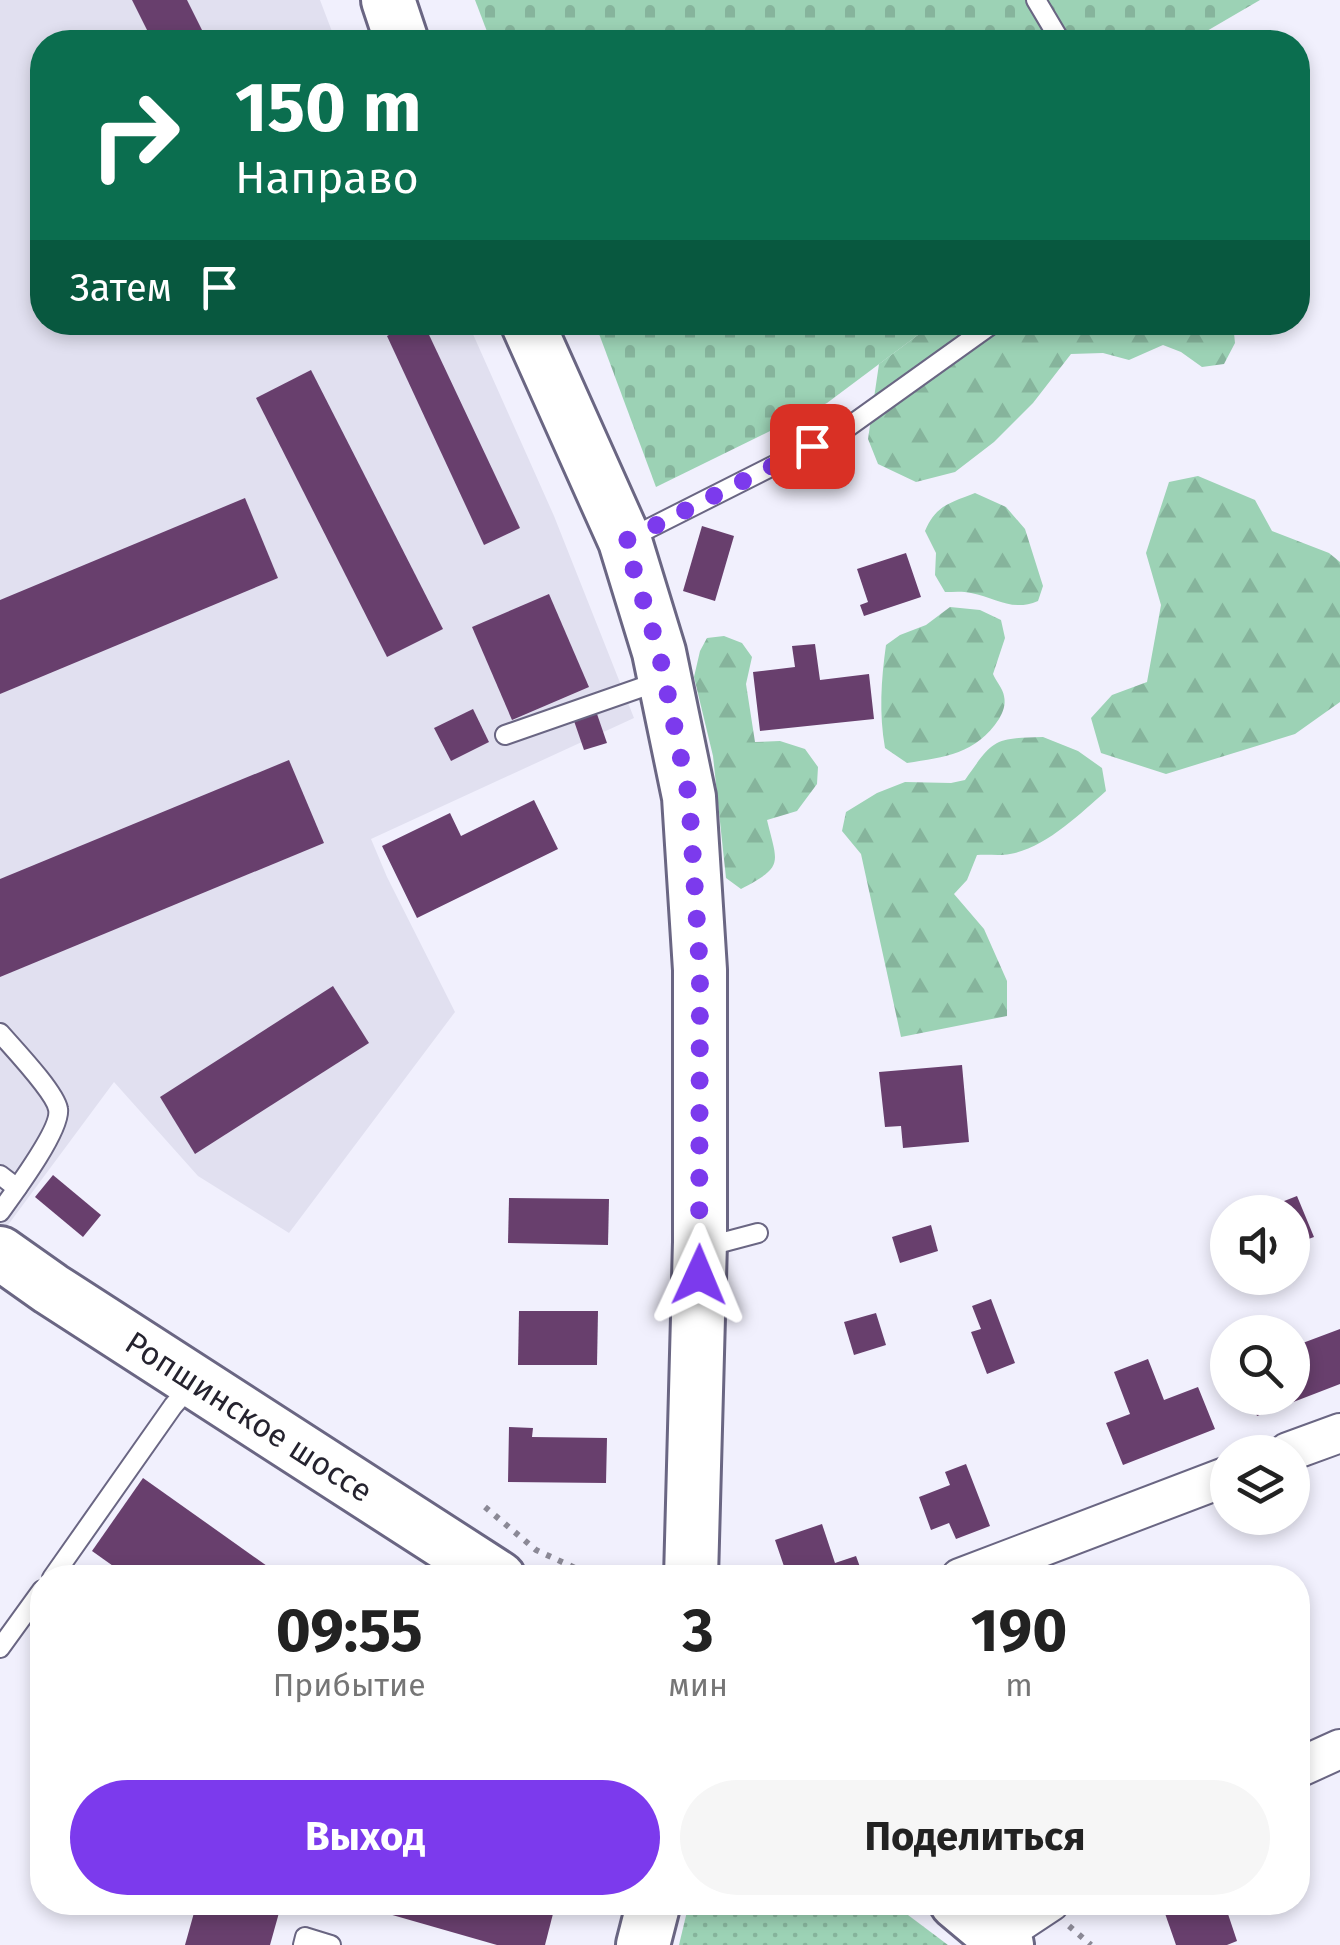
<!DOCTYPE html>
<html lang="ru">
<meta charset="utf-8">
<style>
:root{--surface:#fff;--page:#f6f6f6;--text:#222;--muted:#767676;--accent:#7c3aed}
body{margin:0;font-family:"Fira Sans",sans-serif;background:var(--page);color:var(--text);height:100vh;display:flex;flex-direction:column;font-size:38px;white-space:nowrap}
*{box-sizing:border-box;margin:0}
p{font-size:32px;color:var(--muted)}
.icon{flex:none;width:55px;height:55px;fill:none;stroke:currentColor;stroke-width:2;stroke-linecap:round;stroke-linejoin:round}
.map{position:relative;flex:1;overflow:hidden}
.drawer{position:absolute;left:30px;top:1565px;width:1280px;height:350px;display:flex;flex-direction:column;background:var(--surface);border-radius:40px;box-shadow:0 5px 15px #0003}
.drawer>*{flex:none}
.top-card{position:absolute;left:30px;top:30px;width:1280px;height:305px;border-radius:40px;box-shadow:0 5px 15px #0003;background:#0b6e4f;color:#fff;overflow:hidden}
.tools{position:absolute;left:1210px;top:1195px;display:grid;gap:20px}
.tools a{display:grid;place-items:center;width:100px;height:100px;border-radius:50%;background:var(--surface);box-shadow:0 5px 15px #0003;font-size:50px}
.pin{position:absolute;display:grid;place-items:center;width:85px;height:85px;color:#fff;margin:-42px;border-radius:20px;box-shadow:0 5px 15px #0006}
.me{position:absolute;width:110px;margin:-55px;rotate:1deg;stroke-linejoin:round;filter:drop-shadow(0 0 8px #0008)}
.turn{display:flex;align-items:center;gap:35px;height:210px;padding:0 40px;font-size:45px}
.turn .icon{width:130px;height:130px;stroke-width:2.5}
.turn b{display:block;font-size:70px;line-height:85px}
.then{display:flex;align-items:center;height:95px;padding:0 40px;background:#0003;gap:20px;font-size:38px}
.eta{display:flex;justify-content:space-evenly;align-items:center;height:170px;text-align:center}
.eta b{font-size:60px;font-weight:700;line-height:70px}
.action{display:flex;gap:20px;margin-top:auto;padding:20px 40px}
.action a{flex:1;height:115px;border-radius:60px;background:var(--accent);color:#fff;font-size:40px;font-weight:700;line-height:115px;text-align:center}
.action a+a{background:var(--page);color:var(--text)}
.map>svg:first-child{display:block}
</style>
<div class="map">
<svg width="1340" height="1945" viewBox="0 0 1340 1945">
<defs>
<pattern id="forest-firs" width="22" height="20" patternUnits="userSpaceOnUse" patternTransform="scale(2.5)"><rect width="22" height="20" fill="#9cd2b5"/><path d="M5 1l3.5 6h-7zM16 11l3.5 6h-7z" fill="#86b49c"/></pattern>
<pattern id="cemetery-stones" width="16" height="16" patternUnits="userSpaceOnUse" patternTransform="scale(2.5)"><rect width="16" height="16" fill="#9cd2b5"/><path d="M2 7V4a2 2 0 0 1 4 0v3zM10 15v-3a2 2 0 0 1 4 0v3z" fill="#86b49c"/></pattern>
<pattern id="park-dots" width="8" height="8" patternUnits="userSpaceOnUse" patternTransform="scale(2.5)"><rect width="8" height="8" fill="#9cd2b5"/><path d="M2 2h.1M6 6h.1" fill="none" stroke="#86b49c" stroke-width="1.8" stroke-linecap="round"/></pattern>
</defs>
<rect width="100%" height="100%" fill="#f1f0fd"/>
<path fill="#e1e0f0" d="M0,0H320L336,42H42V322L468,323L554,516L634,718L371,839L387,877L455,1012L289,1233L198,1176L114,1082L5,1229L0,1225Z"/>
<g fill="url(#forest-firs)">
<path d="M934,323H1233L1235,343L1224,364L1202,367L1181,352L1163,345L1129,360L1103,353L1071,354L1033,403L994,442L955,472L916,482L878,464L868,439L879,364Z"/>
<path d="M1198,476L1255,500L1272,531L1329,553L1340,562V702L1295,734L1166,774L1101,753L1091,718L1112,695L1147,682L1161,605L1146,553L1169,482Z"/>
<path d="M975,493L1006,507L1025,529L1043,586L1038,601C1012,612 996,598 971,593C963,591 953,592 945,592L935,575L936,553L925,531C936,505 950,503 975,493Z"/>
<path d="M950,607L980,610L1001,620L1005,638L993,674C996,681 1003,689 1004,696C1006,705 1003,712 999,719C976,754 945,757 907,763L885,748C879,713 881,681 886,645L900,635L926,625Z"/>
<path d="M724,636L742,643L752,657L746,684L755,742L780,741L805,749L818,767L817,784L797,811L767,820C778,865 784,866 741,889L726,878L713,756L694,677L700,651L707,638Z"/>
<path d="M1043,737L1078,751L1102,768L1106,791C1080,814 1045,848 1010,854C1000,856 988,854 977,855L967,880L954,894L984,929L1007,981V1016L901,1037L861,854L842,831L846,812L877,793L905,782L951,783L965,780C993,740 993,738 1043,737Z"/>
</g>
<g fill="url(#cemetery-stones)">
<path d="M475,0H1260L1188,42H491Z"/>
<path d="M595,323V322L934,323L827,403L656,487Z"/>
</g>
<path fill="url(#park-dots)" d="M689,1903H892L948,1945H679Z"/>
<g fill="#683f6d">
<path d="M132,0H187L208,42H153Z"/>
<path d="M414,322H423L520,528L484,545L387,336Z"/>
<path d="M311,370L443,629L387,657L256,398Z"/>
<path d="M245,498L278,578L0,694V600Z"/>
<path d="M702,526L734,536L715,601L683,591Z"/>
<path d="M906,553L921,597L864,616L860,605L868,602L857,569Z"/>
<path d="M549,594L589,687L512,720L472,627Z"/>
<path d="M815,644L820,680L869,674L874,719L760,731L753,672L795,667L792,646Z"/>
<path d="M473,709L489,742L451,761L434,728Z"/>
<path d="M597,714L607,743L584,750L574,721Z"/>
<path d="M289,760L324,843L0,977V879Z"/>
<path d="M534,800L558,849L417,918L382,846L450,813L461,836Z"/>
<path d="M333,986L369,1043L195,1154L160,1097Z"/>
<path d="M962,1065L969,1142L903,1148L901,1126L885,1127L879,1072Z"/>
<path d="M53,1175L101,1215L83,1237L35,1197Z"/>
<path d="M1297,1196L1314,1237L1292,1245V1212H1256Z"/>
<path d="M509,1198L609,1199L608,1245L508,1243Z"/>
<path d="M931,1225L938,1251L900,1263L892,1237Z"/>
<path d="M991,1299L1015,1363L987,1374L971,1332L981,1329L972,1306Z"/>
<path d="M519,1311H598L597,1365H518Z"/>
<path d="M876,1313L886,1345L854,1355L844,1322Z"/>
<path d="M1340,1329V1384L1257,1416L1250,1398H1292V1347Z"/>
<path d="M1148,1359L1164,1400L1198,1387L1215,1429L1123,1465L1106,1423L1130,1414L1114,1372Z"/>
<path d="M509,1427L533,1428L532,1437L607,1438L606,1483L508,1482Z"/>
<path d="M966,1464L990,1526L956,1539L949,1523L931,1530L919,1497L950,1485L945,1472Z"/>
<path d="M143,1478L284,1578H130L92,1551Z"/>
<path d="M822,1524L835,1563L856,1556L864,1578H788L775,1540Z"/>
<path d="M197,1902H282L270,1945H185Z"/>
<path d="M347,1902H556L545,1945H497Z"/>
<path d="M1161,1902H1224L1237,1941L1227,1945H1176Z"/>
</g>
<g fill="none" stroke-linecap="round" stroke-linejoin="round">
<g stroke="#6a6683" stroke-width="22">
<g id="service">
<path d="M1036,0L1061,42"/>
<path d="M630,538L844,430L995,322"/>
<path d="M505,735L660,681"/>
<path d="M0,1033C13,1048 55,1092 58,1109C62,1128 13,1194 0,1212"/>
<path d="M0,1175L17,1188"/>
<path d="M705,1242H724L758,1233"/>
<path d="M52,1578L173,1406L192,1384"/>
<path d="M0,1648L42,1590"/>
<path d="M303,1945L305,1937L331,1945"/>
</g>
</g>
<g stroke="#6a6683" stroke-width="42">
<g id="minor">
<path d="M1288,1452L1340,1433"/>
<path d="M960,1578L1228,1476"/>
<path d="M1298,1768L1340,1749"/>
<path d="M997,1937L1050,1902"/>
</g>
</g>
<g stroke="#6a6683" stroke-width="58">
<g id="secondary">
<path d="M388,0L402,42"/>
<path d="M527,322L625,541L659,652L689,797L700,970V1242L691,1578"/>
<path id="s1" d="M0,1253L51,1289L499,1578"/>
<path d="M956,1902L1007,1945"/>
<path d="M643,1945L654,1902"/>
</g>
</g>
<g stroke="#8b8996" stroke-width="6" stroke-dasharray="5 8" stroke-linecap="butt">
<path d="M485,1507L536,1550L597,1578"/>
<path d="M630,1578L644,1571L650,1565"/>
<path d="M1069,1926L1091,1945"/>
</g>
<use href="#service" stroke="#fff" stroke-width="18"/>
<use href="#minor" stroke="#fff" stroke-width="38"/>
<use href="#secondary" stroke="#fff" stroke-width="52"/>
</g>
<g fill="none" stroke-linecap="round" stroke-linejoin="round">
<path stroke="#7c3aed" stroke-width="18" stroke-dasharray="0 32.4" d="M699,1275L700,970L689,797L659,652L625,541L812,446"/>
</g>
<g text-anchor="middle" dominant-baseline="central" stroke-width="10" stroke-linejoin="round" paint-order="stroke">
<g font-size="32" fill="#25232f" stroke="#fff">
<text stroke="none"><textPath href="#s1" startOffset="298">Ропшинское шоссе</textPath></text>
</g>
</g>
</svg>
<div class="tools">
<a><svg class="icon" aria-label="sound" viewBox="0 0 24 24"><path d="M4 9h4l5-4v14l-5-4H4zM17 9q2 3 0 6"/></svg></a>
<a><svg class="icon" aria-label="search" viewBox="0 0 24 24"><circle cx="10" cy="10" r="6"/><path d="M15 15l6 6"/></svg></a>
<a><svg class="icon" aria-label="layers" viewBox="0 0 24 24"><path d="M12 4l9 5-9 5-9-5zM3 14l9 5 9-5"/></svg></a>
</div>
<div class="pin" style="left:812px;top:446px;background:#d93025"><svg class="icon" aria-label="arrive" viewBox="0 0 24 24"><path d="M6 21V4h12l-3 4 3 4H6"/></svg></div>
<svg class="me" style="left:699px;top:1275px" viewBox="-20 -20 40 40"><path d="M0-17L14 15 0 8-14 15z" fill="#7c3aed" stroke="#fff" stroke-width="4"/></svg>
<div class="top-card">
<div class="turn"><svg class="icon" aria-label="right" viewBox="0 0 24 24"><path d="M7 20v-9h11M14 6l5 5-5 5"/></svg><div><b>150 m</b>Направо</div></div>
<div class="then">Затем<svg class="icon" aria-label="arrive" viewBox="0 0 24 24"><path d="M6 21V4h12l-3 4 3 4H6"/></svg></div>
</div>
<section class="drawer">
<div class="eta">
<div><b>09:55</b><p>Прибытие</p></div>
<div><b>3</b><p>мин</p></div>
<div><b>190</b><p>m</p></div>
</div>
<div class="action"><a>Выход</a><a>Поделиться</a></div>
</section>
</div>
